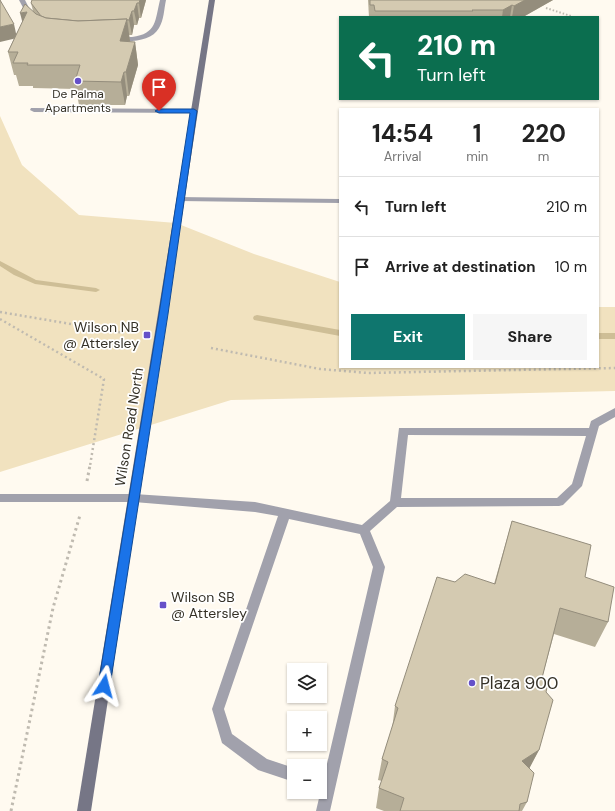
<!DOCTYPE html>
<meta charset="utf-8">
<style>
:root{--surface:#fff;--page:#f6f6f6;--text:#222;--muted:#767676;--line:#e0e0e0;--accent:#0f766e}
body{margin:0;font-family:"DM Sans",sans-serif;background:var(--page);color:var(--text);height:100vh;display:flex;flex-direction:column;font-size:15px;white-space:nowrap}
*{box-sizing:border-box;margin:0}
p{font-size:13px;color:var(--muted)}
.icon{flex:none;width:22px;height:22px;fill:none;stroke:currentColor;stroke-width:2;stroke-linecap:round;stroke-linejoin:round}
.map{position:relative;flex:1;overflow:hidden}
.side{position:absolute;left:339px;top:108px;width:260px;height:260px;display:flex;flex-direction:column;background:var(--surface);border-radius:0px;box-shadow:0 1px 3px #0004}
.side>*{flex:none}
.top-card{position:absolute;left:339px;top:16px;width:260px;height:84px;border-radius:0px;box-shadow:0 1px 3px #0004;background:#0b6e4f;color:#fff;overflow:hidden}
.tools{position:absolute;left:287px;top:663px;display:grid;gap:8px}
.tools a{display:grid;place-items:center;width:40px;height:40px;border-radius:0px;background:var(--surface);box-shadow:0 1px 3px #0004;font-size:20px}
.pin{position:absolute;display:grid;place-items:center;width:34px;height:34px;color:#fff;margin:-41px -17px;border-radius:50% 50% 50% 0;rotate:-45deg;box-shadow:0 0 4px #0007}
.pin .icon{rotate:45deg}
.me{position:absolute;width:44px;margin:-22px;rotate:9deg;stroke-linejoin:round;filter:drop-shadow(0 0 3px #0008)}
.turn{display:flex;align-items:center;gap:14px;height:84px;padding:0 12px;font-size:18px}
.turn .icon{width:52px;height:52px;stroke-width:2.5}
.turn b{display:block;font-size:28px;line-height:34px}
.eta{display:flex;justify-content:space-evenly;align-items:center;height:68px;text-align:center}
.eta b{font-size:24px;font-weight:700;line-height:28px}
.button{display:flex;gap:8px;margin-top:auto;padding:8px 12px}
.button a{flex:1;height:46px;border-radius:0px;background:var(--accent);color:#fff;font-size:16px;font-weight:700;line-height:46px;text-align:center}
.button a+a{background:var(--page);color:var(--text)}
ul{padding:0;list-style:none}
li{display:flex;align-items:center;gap:12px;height:60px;padding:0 12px;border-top:1px solid var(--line)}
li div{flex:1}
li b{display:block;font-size:15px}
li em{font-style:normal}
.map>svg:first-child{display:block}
</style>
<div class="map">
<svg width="615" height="811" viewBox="0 0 615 811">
<rect width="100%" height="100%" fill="#fffaf0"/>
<path fill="#f1e2bf" d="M0,116L22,165L79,215L176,223L254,254L340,282V367H598V307H615V391L231,400L0,472Z"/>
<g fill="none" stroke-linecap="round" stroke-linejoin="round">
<g fill="#cebe96" fill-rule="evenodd">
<path d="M0,261L36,280L96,288L100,290L96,292L35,284L14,275L0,266Z"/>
<path d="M257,315L340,330V336L254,320L253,318L254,316Z"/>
<rect x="598" y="333" width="17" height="6"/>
</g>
<path stroke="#bfbab0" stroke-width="2" stroke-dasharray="1.5 2" stroke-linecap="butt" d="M546,8L571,16"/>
<g stroke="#bfbab0" stroke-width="2.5" stroke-dasharray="2 3" stroke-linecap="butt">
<path d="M0,312L124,333"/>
<path d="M0,319L104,379L90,466"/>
<path d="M211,348L320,369L368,373L615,368"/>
</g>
<g stroke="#bfbab0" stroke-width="3" stroke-dasharray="2.5 3.5" stroke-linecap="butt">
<path d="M87,481L90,465"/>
<path d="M11,811L53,608L80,515"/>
</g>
<g fill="#a1a1ac" fill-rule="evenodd">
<path d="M19,0H25L33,16L32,17H28Z"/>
<path d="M160,0H166C164,9 164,20 159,28C152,41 129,43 116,40V38C121,37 127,37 132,37C157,34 155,20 160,0Z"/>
<path d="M31,108L194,109L198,111L194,113L34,112L30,110Z"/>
<path d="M177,197L340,199V203L180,201H177Z"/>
<path d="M615,408V417L599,426L582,486L563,505L559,506L397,507L370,531L385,567L330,811H316L373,567L360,534L289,519L224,709L232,734L267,759L294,768V782L258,770L222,743L212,709L278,516L255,512L134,502L130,501L129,498L130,495L134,494L255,502L362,525L390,501L399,428H589L591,421ZM408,435L586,436L572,484L557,498H401Z"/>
</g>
<path fill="#a1a1ac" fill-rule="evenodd" d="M0,494H134L138,495L139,498L138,501L134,502H0Z"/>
<path fill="#767686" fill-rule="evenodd" d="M209,0H215L91,811H77Z"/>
</g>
<g fill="#b6ae98">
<path d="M32,0H146L141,18H139L137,25H134L132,35H129L130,42H135L138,65L129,96H127L125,105H79L76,89L33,88V86H19L16,75H14L8,52L16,34L33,11L31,3Z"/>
<path d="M368,0H553L523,17H369Z"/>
<path d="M512,521L585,577L608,622L595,647L554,634L542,678L546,692L539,750L529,768L527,802L522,811H384L376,808L379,788L382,781L378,780L382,759L392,729L395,706L455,582L494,584Z"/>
</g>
<g fill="#948d7c">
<path d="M140,0H146L141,18L139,3Z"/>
<path d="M525,0H553L523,17H512L514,6Z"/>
<path d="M137,3L139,18L137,25L134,11Z"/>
<path d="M512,5L510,17H502L503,10Z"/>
<path d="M132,11L134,25L132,35L129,20Z"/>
<path d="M27,12L26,36L20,13Z"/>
<path d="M127,19L130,41H120Z"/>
<path d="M14,24L17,38L0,42V27Z"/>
<path d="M135,42L138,65L129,96L126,72Z"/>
<path d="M124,72L127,96L125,105L121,82Z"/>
<path d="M539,750L528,771L522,761Z"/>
</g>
<g fill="#d4cab1" stroke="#948d7c">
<path d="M0,0L14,24L0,27Z"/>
<path d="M32,0H140L139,3H137L134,11H132L129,20H127V19L78,21L46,18L41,16L31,3Z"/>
<path d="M370,0H525L514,6L512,5L503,10H472L473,11H375L374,5H370Z"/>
<path d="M25,4L36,14L46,18L78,21L127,19L120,41L135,42L126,72H124L121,82L75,81L80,65H27L28,63H13L18,52H8L27,12L20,13Z"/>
<path d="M512,521L591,545L585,577L614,587L608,622L560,608L542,678L548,683L546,692L553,700L539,750L522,761L534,773L527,802L520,804L519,811H400L404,798L379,788L388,762L382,759L398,708L395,706L437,577L455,582L465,574L495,584Z"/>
</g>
<path fill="#1a73e8" stroke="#114b97" d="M194,109L197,111L168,314L110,686L108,690L104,692L100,690L98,686L159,314L190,113H159L155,111L159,109Z"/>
<g fill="#6550c9" stroke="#fff" stroke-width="1.5">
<circle cx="78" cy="81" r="4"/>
<rect x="143" y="331" width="8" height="8" rx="2"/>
<rect x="159" y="601" width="8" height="8" rx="2"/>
<circle cx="472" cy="683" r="4"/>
</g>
<g text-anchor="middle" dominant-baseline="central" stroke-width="3.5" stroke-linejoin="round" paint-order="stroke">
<g font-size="12" fill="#353127" stroke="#fff">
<text x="78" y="94">De Palma<tspan x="78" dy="14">Apartments</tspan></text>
</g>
<g font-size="14" fill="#353127" stroke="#fff" text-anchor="end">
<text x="139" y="327">Wilson NB<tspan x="139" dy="16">@ Attersley</tspan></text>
<text x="171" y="597" text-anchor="start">Wilson SB<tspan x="171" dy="16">@ Attersley</tspan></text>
</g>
<g font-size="14" fill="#353127" stroke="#fff">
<text transform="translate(129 427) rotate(-81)">Wilson Road North</text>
</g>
<g font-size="17" fill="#353127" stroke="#fff" text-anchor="start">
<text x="480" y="683">Plaza 900</text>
</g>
</g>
</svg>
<div class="tools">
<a><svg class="icon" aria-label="layers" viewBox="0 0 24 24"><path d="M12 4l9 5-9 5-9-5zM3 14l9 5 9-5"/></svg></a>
<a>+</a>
<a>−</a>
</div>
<div class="pin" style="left:159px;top:111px;background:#d93025"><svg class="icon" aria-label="arrive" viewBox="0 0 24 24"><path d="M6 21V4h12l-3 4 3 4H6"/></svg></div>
<svg class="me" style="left:104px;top:686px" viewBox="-20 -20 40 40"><path d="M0-17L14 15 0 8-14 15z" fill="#1a73e8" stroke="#fff" stroke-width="4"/></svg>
<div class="top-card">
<div class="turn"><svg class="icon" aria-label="left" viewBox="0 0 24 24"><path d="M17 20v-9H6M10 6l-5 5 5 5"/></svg><div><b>210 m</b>Turn left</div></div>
</div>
<section class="side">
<div class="eta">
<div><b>14:54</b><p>Arrival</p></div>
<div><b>1</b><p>min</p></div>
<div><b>220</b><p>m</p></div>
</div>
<ul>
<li><svg class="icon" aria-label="left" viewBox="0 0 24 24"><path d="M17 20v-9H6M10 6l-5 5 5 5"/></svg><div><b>Turn left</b></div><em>210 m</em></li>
<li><svg class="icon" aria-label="arrive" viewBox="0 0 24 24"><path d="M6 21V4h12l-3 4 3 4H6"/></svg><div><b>Arrive at destination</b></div><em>10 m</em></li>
</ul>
<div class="button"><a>Exit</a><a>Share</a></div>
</section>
</div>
